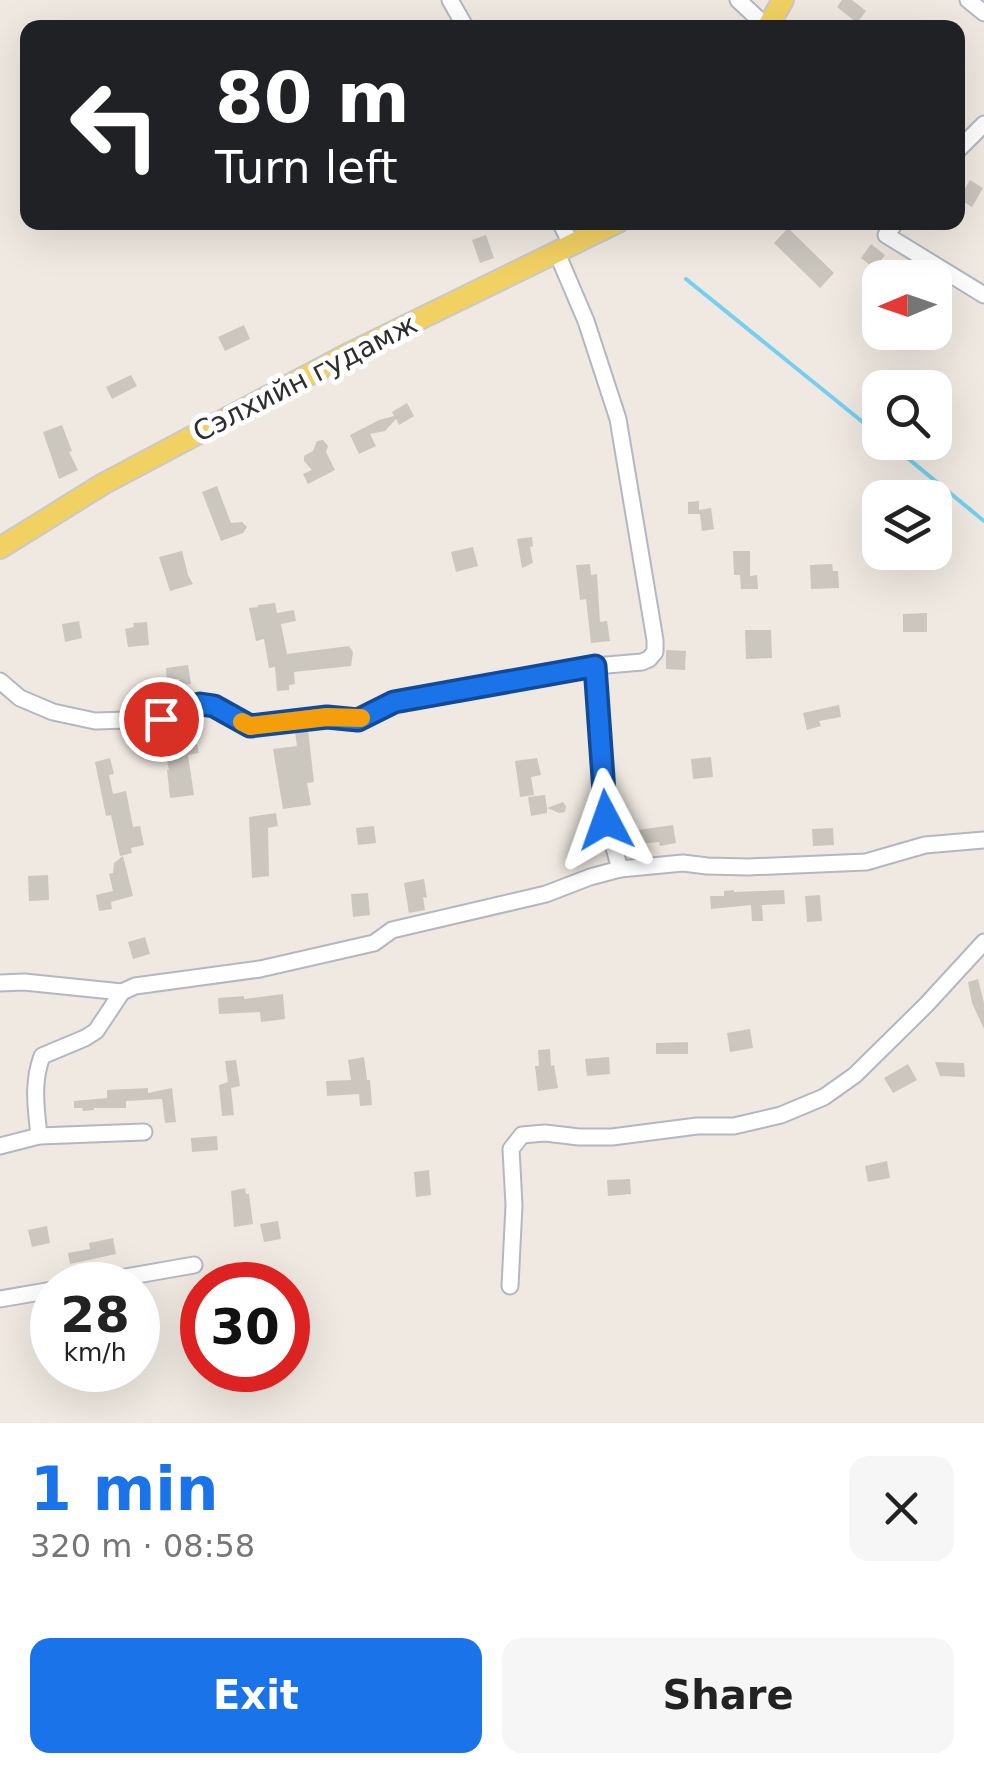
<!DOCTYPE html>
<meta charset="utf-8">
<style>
:root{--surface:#fff;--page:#f6f6f6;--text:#222;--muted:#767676;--accent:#1a73e8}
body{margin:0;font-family:"DejaVu Sans",sans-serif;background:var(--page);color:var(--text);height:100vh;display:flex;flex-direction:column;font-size:38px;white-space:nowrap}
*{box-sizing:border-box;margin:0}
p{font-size:32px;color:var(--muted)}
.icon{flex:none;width:55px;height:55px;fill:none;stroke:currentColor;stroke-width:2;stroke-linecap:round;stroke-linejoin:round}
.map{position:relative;height:1423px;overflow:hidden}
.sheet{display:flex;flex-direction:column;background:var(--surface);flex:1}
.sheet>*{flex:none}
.guide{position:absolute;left:20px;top:20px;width:945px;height:210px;border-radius:20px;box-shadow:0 10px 40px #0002;background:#202124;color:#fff;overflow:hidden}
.needle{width:65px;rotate:268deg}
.controls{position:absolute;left:862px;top:260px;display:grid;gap:20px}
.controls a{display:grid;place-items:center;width:90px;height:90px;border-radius:20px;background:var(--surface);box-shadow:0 10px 40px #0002;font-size:50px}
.speed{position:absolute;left:30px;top:1262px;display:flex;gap:20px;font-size:50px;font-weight:700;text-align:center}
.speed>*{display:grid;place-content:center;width:130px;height:130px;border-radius:50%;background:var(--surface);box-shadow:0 10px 40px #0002;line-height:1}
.speed small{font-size:25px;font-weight:400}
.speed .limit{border:15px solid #d22;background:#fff;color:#111}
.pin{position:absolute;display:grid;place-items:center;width:85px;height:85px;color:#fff;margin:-42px;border:5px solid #fff;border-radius:50%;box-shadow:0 2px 10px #0007}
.me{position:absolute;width:110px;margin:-55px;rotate:356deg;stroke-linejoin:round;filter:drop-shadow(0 0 8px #0008)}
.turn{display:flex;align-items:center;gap:35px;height:210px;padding:0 30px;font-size:45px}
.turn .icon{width:130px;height:130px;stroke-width:2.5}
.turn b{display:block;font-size:70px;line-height:85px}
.round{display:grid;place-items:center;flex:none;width:105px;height:105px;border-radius:20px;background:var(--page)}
.headline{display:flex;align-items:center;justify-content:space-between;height:170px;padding:0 30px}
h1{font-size:60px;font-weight:700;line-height:75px;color:var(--accent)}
.action{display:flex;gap:20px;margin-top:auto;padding:20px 30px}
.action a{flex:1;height:115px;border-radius:20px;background:var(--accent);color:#fff;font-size:40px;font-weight:700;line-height:115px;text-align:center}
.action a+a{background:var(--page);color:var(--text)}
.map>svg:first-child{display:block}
</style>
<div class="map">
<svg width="984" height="1423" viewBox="0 0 984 1423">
<rect width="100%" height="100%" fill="#efe9e1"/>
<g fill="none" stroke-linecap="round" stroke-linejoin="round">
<g stroke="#75cff0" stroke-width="4">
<path d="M686,279L880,436"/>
<path d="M888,442L984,521"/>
</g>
</g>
<g fill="#cbc7bf">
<path d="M842,0H852L866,11L857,23L837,7Z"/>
<path d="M970,180L983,188L972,207L959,199Z"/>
<path d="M788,228L834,273L820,288L774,243Z"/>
<path d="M486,235L494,258L480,263L472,240Z"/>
<path d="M871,244L885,255L875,269L861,258Z"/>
<path d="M244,325L250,339L225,351L218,337Z"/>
<path d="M131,375L137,386L112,399L106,387Z"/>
<path d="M407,403L414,416L399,425L396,419L385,431L370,434L376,446L359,454L350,435L379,420L394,416L392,412Z"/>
<path d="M62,425L72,451L69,452L78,470L59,479L43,432Z"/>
<path d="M323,440L328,446L326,452L335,470L308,484L303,474L312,470L304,461V456L313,451L317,441Z"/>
<path d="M217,486L231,523L242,522L247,527L243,533L221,541L202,492Z"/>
<path d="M699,501V510L711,508L714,529L702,531L700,514H688V502Z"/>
<path d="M532,537L533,546L530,547L533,563L522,568L517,539Z"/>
<path d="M473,547L478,566L456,572L451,552Z"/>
<path d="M182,551L188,575L193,584L170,591L159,557Z"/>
<path d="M733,551H750V576L757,575L758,589H741L740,575H734Z"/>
<path d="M590,564L591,575L597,574L600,622L607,621L610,641L591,643L586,599L580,600L576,565Z"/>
<path d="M832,564L833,571H838L839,588L811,589L810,565Z"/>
<path d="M275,603L277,613L294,610L296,621L281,624L287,654L349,646L353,652L351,666L294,672L295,684L289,685V690L277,691L275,667L269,668L264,639L256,641L249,608L258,607V605Z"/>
<path d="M927,613V632H903V614Z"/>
<path d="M79,621L82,638L65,642L62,624Z"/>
<path d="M147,622L149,645L128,647L125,629L134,627L133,623Z"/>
<path d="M745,630H771L772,658L746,659Z"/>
<path d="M666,650L686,651L685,670L666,669Z"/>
<path d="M188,665L191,684L180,686L179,679L167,680L166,668Z"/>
<path d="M839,705L841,717L819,721L821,726L807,730L803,713Z"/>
<path d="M308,730L314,782L307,783L311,805L283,809L273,749L297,746L295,732Z"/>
<path d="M172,734L175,747L197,744L199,753L188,755L194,795L170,798L167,770H169L162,737Z"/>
<path d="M711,757L713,777L693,779L691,759Z"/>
<path d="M110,758L114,774L109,775L113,794L126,791L133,827L140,826L144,845L131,848L132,853L120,856L111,815L106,816L95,762Z"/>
<path d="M537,758L541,775L531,777L534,795L520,797L515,761Z"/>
<path d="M545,795L547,808L563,802L566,806L565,812L559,813L547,808V813L531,816L528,797Z"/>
<path d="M276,813L278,826L268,828L269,876L252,878L249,817Z"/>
<path d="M673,825L676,843L660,846L659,842L639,844L638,830Z"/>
<path d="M374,826L376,843L358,845L356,828Z"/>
<path d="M833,828L834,845L813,846L812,829Z"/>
<path d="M123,856L133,896L111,902L112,909L99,911L96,895L113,891L109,874L113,873L114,863Z"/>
<path d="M48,875L49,900L29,901L28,876Z"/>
<path d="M424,879L427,898L423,897L425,910L409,913L404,883Z"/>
<path d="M734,890V892L784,890L785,904L762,905L763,921H752L751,905L711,909L710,896H724V891Z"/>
<path d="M368,893L370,915L353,917L351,894Z"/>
<path d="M820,895L822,921L807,922L805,896Z"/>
<path d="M145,937L150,954L133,959L128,942Z"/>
<path d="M978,979L984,1003V1029L972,1003L968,982Z"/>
<path d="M283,994L285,1019L261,1022L260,1012L219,1014L218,998L244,996V999Z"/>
<path d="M750,1029L753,1048L730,1052L727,1033Z"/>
<path d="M688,1042V1054H656V1043Z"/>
<path d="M550,1049L551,1066L554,1065L558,1088L538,1091L535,1066H539L538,1050Z"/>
<path d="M364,1057L367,1080H370L372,1105L360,1106L359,1094L327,1096L326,1081L351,1080L348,1060Z"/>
<path d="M609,1057L610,1074L587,1076L585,1059Z"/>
<path d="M236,1060L240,1086L231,1088L234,1115L222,1116L219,1085L228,1082L225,1061Z"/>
<path d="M935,1062L964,1063L965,1077L940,1076Z"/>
<path d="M908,1064L917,1080L893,1093L884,1078Z"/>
<path d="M148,1088V1093L172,1088L176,1122L165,1123L162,1099L126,1101V1108H94V1110L83,1111L82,1108H74V1101L107,1098V1090Z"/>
<path d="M217,1136L218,1150L192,1152L191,1138Z"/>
<path d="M887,1161L890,1178L868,1182L865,1166Z"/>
<path d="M429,1170L431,1195L416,1197L414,1172Z"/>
<path d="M630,1179L631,1194L608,1196L607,1180Z"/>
<path d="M245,1188L246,1194H249L253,1224L234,1227L231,1191Z"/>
<path d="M278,1221L281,1239L264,1242L260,1224Z"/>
<path d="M47,1226L50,1243L32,1247L28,1230Z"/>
<path d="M113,1238L116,1254L70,1264L68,1253L90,1249L89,1243Z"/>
</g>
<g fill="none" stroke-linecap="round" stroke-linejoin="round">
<g stroke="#b4b7c1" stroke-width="19">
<g id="minor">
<path d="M450,0L466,28"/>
<path d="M738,0L767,27"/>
<path d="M968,0L984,13"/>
<path d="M958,150L984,124"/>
<path d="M560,222L572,246"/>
<path d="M896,222L886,235L984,295"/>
<path d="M557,253L586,321L618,419L655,640V652L649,659L642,662L595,666"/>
<path d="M0,681L20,698L53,712L95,721L161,719L200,704L214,706L249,726L327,717L358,720L394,702L474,686L595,666L606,820L620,869"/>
<path d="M0,983L24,982L122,992L135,986L260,969L374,943L392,930L546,894L590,877L620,869L683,863L707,866L748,867L866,862L925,845L984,840"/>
<path d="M39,1136C36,1107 32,1083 42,1056L85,1038L96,1031L122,992"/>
<path d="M0,1146L39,1136L144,1132"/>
<path d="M80,1285L194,1265"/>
<path d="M510,1286L514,1205L511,1149L522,1135L545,1133L579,1137H612L697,1126H734L781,1115L824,1097L855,1075L927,1004L984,942"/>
<path d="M0,1299L52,1290"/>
</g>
</g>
<g stroke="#c9c9c9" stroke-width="24">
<g id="major">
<path d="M767,28L783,0"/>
<path d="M0,548L103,484L344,356L618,222"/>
</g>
</g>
<use href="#minor" stroke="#fff" stroke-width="15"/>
<use href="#major" stroke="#f2d163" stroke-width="20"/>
</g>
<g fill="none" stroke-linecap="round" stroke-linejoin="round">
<g stroke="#114b97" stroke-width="25">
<path id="route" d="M161,719L200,704L214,706L250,726L327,717L358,720L394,702L595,666L606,820"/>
</g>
<use href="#route" stroke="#1a73e8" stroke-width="18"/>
<path stroke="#f59e0b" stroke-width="18" d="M242,722L250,726L327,717L361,718"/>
</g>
<g text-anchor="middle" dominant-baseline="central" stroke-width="10" stroke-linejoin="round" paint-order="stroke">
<g font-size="28" fill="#2e2e2e" stroke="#fff">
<text transform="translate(305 378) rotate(-27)">Сэлхийн гудамж</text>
</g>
</g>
</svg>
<div class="controls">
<a><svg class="needle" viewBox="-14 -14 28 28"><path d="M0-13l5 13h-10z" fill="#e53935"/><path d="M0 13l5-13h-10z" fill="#767676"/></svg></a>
<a><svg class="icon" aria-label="search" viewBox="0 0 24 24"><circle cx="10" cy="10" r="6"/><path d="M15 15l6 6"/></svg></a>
<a><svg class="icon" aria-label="layers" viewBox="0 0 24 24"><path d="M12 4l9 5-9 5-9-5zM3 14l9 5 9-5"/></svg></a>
</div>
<div class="speed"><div>28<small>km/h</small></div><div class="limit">30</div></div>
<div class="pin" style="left:161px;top:719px;background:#d93025"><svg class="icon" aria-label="arrive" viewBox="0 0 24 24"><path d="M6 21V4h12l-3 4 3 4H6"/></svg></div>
<svg class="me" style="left:606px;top:820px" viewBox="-20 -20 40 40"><path d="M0-17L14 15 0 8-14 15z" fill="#1a73e8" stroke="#fff" stroke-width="4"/></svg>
<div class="guide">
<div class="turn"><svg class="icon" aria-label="left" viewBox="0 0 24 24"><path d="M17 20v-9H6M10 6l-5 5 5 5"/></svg><div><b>80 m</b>Turn left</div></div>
</div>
</div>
<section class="sheet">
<div class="headline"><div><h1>1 min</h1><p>320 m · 08:58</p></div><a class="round"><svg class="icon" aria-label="close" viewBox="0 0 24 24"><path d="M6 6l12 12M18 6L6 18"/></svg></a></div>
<div class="action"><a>Exit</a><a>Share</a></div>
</section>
